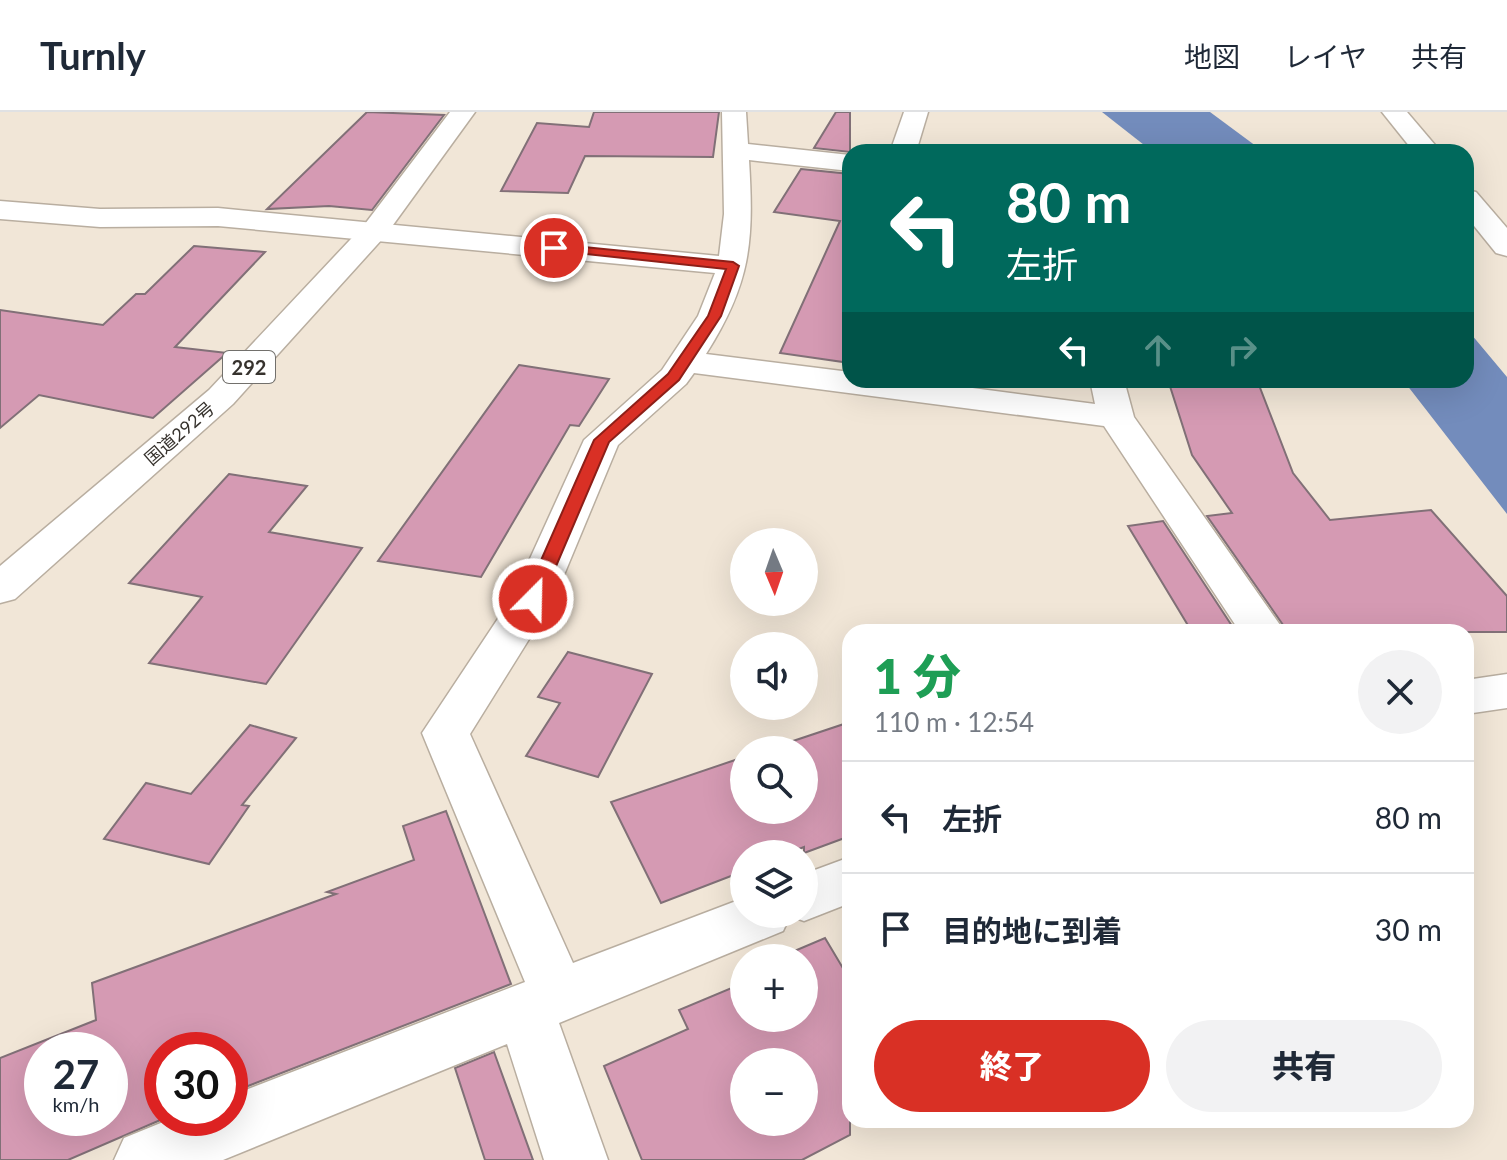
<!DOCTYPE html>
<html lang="ja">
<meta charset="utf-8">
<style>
:root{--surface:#fff;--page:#f2f2f3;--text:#1f2937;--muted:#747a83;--line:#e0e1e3;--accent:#d93025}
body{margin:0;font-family:Lato,"Noto Sans JP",sans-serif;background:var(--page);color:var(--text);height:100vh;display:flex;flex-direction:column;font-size:30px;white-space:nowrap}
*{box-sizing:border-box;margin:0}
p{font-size:26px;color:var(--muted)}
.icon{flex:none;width:44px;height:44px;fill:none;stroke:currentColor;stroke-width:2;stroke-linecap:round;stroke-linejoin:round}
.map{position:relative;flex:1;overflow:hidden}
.details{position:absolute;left:842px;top:512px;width:632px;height:504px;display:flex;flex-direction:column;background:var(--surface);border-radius:24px;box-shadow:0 8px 32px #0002}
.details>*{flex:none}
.guide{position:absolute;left:842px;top:32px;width:632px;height:244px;border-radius:24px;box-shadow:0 8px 32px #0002;background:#00695c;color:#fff;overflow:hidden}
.needle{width:52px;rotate:178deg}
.fabs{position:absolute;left:730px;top:416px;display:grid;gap:16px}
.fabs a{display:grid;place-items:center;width:88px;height:88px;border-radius:50%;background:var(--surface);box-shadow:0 8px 32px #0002;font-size:40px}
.speed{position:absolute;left:24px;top:920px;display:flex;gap:16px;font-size:40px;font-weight:700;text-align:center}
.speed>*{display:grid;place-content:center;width:104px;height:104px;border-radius:50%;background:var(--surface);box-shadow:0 8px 32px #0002;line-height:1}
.speed small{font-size:20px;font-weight:400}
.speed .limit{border:12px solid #d22;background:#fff;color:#111}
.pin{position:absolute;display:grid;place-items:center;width:68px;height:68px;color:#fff;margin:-34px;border:4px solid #fff;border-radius:50%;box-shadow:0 2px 8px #0007}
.me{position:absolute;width:88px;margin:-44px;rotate:23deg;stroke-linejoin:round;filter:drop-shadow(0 0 6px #0008)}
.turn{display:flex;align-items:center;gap:28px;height:168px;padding:0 32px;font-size:36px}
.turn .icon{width:104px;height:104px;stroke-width:2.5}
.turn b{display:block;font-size:56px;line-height:68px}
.lanes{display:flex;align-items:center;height:76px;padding:0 32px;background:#0003;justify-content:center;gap:40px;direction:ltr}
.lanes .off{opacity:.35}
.round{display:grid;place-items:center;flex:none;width:84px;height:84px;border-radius:42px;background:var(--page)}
.headline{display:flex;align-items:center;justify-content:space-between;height:136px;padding:0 32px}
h1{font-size:48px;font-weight:800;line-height:60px;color:#1e9e55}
.button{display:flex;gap:16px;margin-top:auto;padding:16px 32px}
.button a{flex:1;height:92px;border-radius:48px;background:var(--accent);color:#fff;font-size:32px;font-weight:800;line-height:92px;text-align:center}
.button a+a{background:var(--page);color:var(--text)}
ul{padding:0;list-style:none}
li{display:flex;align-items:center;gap:24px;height:112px;padding:0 32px;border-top:2px solid var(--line)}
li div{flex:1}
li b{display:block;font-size:30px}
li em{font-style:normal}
header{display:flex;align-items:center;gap:48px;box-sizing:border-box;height:112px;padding:0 40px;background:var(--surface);border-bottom:2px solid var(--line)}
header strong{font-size:38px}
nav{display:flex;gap:44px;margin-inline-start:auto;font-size:28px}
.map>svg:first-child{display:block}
</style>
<header>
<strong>Turnly</strong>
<nav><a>地図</a><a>レイヤ</a><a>共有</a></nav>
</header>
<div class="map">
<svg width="1507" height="1048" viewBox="0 0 1507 1048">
<rect width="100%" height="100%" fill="#f1e6d7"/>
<g fill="#738cbc">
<path d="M1102,0H1210L1264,40H1153Z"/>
<path d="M1466,216L1507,265V402L1403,268H1466Z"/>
</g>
<g fill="#d59ab3" stroke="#817077" stroke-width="2" fill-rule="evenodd">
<path d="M367,0L444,3L372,98L329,94L267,97Z"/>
<path d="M594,0H719L713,45L585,44L568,81L501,79L537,11L589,15Z"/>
<path d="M836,0H850V40L814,36Z"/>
<path d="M801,57L850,62V251L780,241L840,109L774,100Z"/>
<path d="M194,134L265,140L175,235L227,241L153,306L39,283L0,316V198L103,213L136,182H145Z"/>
<path d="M519,253L609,267L579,314L570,313L481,465L378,449Z"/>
<path d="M1168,268H1257L1293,361L1330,408L1431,398L1507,484V520H1288L1207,404L1232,401L1192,343Z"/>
<path d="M229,362L307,374L269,420L362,436L266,572L149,551L202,485L129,471Z"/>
<path d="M1163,409L1236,520H1192L1128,414Z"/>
<path d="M568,540L652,562L598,665L526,644L560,591L538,585Z"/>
<path d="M850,610V724L804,741V735L786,742H744V759L661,791L611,690L744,645V698H804V638H766Z"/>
<path d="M250,613L296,626L242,693L249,694L209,752L104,727L146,671L191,682Z"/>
<path d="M446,699L511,872L230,981V938H162V1006H165L68,1048H0V946L96,908L92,871L336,782L327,780L414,748L403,714ZM42,938H110V1006H42Z"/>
<path d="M825,826L850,868V1023L802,1048H642L604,954L688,917L679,898L739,873L736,864L744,861V906H804V846H778ZM744,950H804V1010H744Z"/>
<path d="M494,940L533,1048H485L455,956Z"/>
</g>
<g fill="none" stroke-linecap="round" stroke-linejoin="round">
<g stroke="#b9aea0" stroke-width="3">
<g id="minor">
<path d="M722,0H746L748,32L850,43V59L749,48C754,130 751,171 706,242L850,260V268H912L1095,292L1090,268H1124L1134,305L1285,520H1240L1104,314L694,261L686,272L618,333L554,487L470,622L573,851L744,786V802H804V762L850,745V791L804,809L790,804L783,819L559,911L608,1048H544L507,932L223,1048H114L124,1026L173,1006H230V984L525,870L422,621L513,484L584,328L662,258L698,204L715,161L218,114L100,115L0,107V89L100,97L218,96L719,144L724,102Z"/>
<path d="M904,0H928L916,40H890Z"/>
<path d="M1382,0H1407L1441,40H1414Z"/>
<path d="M1466,78L1476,80L1507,116V144L1496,141L1466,104Z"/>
<path d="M1507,562V596L1466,602V568Z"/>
</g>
</g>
<g stroke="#b9aea0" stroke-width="3">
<path id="trunk" d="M450,0H475L385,124L233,292L15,487L0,491V454L209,278L365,112Z"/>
</g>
<use href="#minor" fill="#fff" fill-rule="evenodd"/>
<use href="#trunk" fill="#fff" fill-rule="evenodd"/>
</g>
<path fill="#d93025" stroke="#8d1f18" stroke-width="2" d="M554,132L733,150L739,154L721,204L679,268L609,330L542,487L533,493L524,487L594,328L668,262L708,204L726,157L549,138V133Z"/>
<g text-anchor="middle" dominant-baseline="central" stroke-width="6" stroke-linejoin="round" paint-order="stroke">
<g font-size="18" fill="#36322d" stroke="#fff">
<text transform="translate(179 321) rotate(-41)">国道292号</text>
</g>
<rect fill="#fff" stroke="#72706c" stroke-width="2" x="223" y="239" width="52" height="32" rx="6"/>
<g font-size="20" font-weight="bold" fill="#36322d">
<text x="249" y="255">292</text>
</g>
</g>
</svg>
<div class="fabs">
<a><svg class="needle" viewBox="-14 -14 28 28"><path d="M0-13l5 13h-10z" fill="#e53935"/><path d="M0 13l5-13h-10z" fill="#747a83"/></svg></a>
<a><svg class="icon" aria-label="sound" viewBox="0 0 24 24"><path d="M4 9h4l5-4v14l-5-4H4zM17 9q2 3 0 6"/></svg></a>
<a><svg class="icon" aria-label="search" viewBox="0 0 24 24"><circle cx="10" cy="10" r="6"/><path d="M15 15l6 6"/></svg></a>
<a><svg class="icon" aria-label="layers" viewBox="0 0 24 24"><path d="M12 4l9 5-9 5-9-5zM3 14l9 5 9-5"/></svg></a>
<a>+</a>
<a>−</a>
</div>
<div class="speed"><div>27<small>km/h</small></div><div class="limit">30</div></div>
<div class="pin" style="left:554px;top:136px;background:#d93025"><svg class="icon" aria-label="arrive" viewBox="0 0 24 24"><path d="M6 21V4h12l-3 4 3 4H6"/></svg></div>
<svg class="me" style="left:533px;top:487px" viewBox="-20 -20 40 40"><circle r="17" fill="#d93025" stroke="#fff" stroke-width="3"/><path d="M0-11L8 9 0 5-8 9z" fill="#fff"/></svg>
<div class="guide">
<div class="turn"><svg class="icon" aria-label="left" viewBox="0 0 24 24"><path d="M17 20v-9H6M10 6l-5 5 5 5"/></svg><div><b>80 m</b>左折</div></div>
<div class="lanes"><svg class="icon" aria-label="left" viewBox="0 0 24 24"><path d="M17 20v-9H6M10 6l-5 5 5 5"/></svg><svg class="icon off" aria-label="ahead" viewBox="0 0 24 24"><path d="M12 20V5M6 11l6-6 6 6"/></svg><svg class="icon off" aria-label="right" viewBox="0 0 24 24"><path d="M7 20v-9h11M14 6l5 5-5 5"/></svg></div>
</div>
<section class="details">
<div class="headline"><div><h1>1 分</h1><p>110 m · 12:54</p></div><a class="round"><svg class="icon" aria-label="close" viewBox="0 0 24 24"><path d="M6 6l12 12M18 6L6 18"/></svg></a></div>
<ul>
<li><svg class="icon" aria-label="left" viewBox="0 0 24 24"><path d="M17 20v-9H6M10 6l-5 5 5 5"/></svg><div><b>左折</b></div><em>80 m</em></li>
<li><svg class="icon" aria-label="arrive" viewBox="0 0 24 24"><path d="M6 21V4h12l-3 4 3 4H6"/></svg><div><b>目的地に到着</b></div><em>30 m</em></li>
</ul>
<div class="button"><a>終了</a><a>共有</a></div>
</section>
</div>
